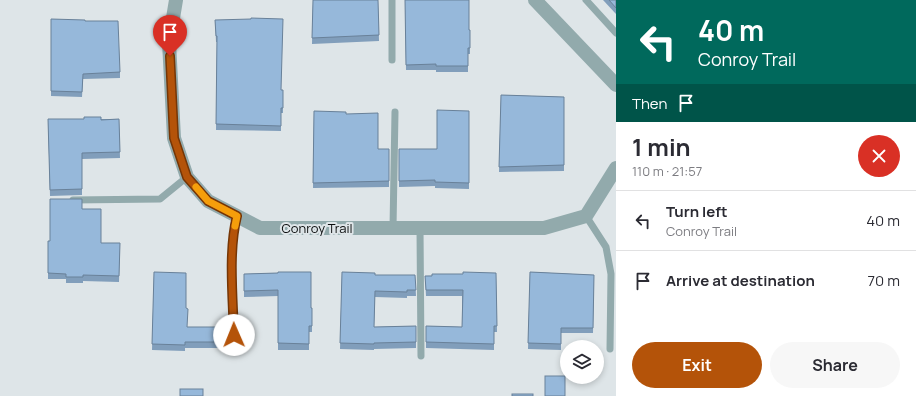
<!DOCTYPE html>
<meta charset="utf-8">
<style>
:root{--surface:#fff;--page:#f7f7f7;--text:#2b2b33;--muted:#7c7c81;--line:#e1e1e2;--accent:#b45309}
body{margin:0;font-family:Manrope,sans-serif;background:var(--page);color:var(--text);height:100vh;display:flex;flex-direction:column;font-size:15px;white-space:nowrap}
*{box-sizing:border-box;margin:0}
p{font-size:13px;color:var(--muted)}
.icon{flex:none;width:22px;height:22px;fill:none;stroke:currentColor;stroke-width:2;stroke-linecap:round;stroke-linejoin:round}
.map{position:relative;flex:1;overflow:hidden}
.side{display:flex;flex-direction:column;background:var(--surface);width:300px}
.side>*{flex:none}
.hud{background:#00695c;color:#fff;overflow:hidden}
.controls{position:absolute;left:560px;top:340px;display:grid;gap:8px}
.controls a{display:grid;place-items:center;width:44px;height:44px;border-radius:50%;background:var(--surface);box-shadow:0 2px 6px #0003;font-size:20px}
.pin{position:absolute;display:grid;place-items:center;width:34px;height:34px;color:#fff;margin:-41px -17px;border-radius:50% 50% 50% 0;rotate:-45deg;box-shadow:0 0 4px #0007}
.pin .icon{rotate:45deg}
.me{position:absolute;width:44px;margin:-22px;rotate:359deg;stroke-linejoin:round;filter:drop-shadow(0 0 3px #0008)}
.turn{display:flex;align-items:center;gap:14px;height:84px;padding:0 16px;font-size:18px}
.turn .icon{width:52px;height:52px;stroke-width:2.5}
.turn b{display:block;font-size:28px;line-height:34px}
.then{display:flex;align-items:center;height:38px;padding:0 16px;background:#0003;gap:8px;font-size:15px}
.round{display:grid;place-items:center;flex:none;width:42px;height:42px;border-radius:21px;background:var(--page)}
.headline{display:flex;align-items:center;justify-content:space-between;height:68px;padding:0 16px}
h1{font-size:24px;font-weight:700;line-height:30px}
.primary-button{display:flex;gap:8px;margin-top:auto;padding:8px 16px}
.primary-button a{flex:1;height:46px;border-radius:24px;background:var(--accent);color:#fff;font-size:16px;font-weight:700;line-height:46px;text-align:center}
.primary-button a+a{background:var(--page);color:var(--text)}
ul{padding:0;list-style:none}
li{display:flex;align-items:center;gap:12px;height:60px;padding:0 16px;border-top:1px solid var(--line)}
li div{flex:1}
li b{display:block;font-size:15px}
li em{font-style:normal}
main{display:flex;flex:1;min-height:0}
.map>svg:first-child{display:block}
</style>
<main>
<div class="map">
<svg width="616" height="396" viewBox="0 0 616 396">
<rect width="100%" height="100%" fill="#dee5e8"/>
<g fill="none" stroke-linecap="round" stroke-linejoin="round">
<g stroke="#92aaac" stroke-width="7">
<path d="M392,0V60"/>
<path d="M586,0L616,33"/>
<path d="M73,200L160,199L187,177"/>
<path d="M586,216L606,247L611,274L610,349"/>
<path d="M393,228L395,112"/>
<path d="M420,228L421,356"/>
<path d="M234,335L232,246L234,230L237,216"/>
</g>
<g stroke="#92aaac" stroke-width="14">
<path d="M176,0L169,42L174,138L187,177L208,201L260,228H544L586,216L616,168"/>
<path d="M535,0L616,85"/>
</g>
</g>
<g fill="#819ebb">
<path d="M313,0H378L379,41L312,44Z"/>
<path d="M405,0L469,30L470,36V54H468V72H436V70H406Z"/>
<path d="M603,0H616V14Z"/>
<path d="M51,19L85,21L120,72V78L83,79L82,97L51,96Z"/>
<path d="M215,20L281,90H283V113H281V131L216,130L217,42H216Z"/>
<path d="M501,95L564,97V171L499,172Z"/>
<path d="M314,111L346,114L378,149H389V187L313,188Z"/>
<path d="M469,111V189L435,188V186L399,187V149H437Z"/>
<path d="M48,119H119L120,158L82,159V195L50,196Z"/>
<path d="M82,209L101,243H120L119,282L83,281V283H66V279H48V241H50Z"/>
<path d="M154,272L186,308L187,327H220V348H185V351L152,350Z"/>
<path d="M342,272L375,275H415L416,296H407V298L375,297L374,327L416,326V348L374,349V350L340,349Z"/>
<path d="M530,272L594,275L593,333H561V350L528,349Z"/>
<path d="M278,273L311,308H312V332H309V350H278V296L244,297V274Z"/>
<path d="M496,273L497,332H494V350L426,348V326L462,327V296H426L425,276Z"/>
</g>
<g fill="#96b8da" stroke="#698199">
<path d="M313,0H378L379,35L312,38Z"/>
<path d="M405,0H469V30H470V48H468V66H436V64L406,65Z"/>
<path d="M609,0H616V8Z"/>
<path d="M251,18L283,19L281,90H283V108H281V126L216,124L217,36H216L215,20L251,19Z"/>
<path d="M51,19L85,20V21H118L120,72L83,74L82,92L51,91Z"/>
<path d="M501,95L564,97V165L499,167Z"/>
<path d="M437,110L469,111V183L435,182V180L399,181V149H437Z"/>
<path d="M314,111L346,112V114L378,113V149H389V181L313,183Z"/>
<path d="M84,117H101V120L119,119L120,152L82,153V189L50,190L48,119H84Z"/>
<path d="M50,199H82V209H101V243H120L119,276L83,275V277H66V274L48,273V241H50Z"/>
<path d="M154,272L186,273V308L188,309L187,327H220V342H185V345L152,344Z"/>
<path d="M278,272H311V308H312V326H309V344L278,343V290L244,291V274L278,273Z"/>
<path d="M342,272L375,273V275H415L416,290H407V292L375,291L374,327L416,326V342L374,343V344L340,343Z"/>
<path d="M463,272L496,273L497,326H494V344L426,342V326L462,327L463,290H426L425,276H432V274H463Z"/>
<path d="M530,272L594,275L593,328H561V344L528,343Z"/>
<rect x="545" y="376" width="20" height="20"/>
<rect x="180" y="389" width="23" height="7"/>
<rect x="512" y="394" width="21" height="2"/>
</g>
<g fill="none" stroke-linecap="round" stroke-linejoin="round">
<g stroke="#753606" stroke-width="10">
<path id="route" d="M170,56L174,138L187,177L208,201L237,216C228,251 233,299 234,335"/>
</g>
<use href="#route" stroke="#b45309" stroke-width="7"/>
<path stroke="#f59e0b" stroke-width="7" d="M196,187L208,201L237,216L235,226"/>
</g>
<g text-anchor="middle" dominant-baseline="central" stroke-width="4" stroke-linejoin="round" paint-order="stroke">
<g font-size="13" fill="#0a0c0d" stroke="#dee5e8">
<text x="317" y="228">Conroy Trail</text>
</g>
</g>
</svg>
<div class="controls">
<a><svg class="icon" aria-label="layers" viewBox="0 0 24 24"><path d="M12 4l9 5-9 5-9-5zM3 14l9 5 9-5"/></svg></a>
</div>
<div class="pin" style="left:170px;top:56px;background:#d93025"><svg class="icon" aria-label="arrive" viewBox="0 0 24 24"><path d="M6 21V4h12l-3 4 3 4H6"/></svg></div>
<svg class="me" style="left:234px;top:335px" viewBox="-20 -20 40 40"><circle r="19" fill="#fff"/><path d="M0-13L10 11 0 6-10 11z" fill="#b45309"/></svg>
</div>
<section class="side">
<div class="hud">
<div class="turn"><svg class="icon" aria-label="left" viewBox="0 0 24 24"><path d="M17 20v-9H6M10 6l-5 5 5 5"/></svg><div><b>40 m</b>Conroy Trail</div></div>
<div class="then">Then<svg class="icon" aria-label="arrive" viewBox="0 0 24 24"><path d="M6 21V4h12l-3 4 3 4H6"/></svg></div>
</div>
<div class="headline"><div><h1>1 min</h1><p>110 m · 21:57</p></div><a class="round" style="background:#d93025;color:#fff"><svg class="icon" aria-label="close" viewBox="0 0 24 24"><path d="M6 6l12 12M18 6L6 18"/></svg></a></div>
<ul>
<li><svg class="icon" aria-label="left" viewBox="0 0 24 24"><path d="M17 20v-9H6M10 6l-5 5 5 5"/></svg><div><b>Turn left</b><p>Conroy Trail</p></div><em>40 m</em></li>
<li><svg class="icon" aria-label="arrive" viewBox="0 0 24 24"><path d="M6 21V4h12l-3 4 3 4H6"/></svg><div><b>Arrive at destination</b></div><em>70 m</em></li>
</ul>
<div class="primary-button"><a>Exit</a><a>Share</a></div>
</section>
</main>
